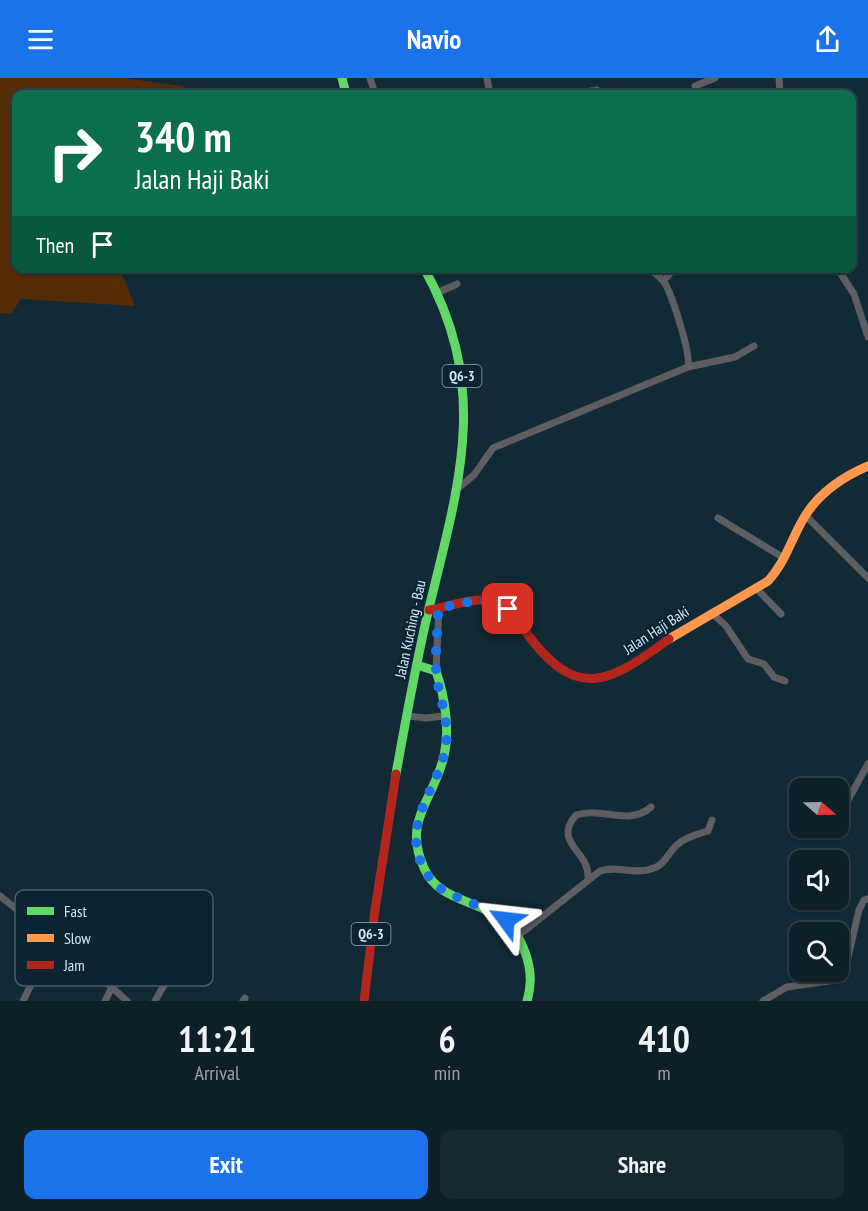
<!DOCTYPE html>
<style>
:root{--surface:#0d2028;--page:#162830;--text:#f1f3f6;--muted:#9aa3a8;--line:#2d3e45;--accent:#1a73e8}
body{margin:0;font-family:"PT Sans Narrow",sans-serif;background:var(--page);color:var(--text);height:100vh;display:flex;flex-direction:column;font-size:22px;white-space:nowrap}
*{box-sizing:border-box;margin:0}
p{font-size:20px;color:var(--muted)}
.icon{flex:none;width:33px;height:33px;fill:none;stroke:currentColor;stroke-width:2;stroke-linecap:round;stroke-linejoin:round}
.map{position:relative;height:923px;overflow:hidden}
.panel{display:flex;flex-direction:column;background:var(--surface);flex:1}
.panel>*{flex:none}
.hud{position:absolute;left:12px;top:12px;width:844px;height:183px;border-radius:12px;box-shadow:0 2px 4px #0004,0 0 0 2px var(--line);background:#0b6e4f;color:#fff;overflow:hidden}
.needle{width:39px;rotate:110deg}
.controls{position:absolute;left:789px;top:700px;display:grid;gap:12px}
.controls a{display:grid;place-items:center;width:60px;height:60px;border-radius:12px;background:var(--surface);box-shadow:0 2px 4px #0004,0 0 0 2px var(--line);font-size:30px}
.pin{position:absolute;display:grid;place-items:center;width:51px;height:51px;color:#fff;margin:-26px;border-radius:12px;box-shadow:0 3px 9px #0006}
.me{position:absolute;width:66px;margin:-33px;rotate:300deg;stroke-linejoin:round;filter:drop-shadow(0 0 4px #0008)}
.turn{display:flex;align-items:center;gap:21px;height:126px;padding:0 24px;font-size:27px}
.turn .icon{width:78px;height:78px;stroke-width:2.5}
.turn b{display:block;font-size:42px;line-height:51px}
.then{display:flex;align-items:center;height:57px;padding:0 24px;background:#0003;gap:12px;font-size:22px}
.eta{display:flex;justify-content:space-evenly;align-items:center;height:102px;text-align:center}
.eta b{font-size:36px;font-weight:800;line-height:42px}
.action{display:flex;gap:12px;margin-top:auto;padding:12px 24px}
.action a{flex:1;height:69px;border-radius:12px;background:var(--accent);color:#fff;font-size:24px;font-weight:800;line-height:69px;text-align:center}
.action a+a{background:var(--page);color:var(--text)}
header{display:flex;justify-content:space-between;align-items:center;height:78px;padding:0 24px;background:var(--accent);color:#fff;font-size:27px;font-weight:800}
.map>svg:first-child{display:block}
</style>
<header><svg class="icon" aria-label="menu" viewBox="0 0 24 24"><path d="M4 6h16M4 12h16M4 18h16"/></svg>Navio<svg class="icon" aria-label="share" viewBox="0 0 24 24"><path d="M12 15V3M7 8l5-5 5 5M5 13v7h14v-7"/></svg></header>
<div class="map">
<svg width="868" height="923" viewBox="0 0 868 923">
<rect width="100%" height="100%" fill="#112a36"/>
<path fill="#542d07" d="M0,0H123L183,8L193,16H16V190L120,191L135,228L21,221L11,236L0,235Z"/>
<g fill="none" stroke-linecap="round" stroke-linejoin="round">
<g stroke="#5d5d62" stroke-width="7">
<path d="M370,0L375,16"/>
<path d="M487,0L490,16"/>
<path d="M779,0L780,16"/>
<path d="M695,8L715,0"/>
<path d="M573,16L597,12L600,16"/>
<path d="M837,190L854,216L868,259"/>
<path d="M663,203L675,190"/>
<path d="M439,214L457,206"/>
<path d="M688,289L735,279L754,268"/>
<path d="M457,411L474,397L493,370L688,289C691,276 672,216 664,204C660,199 654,195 650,190"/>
<path d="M805,437L868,500"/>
<path d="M718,440L784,480"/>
<path d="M757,511L781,536"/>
<path d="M712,535L726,548L748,581L764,586L774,599L785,603"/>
<path d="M436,593L439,531"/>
<path d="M408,638L426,640L444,638"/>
<path d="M838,740L868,686"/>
<path d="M588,799C589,772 552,765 576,737C602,728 628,749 651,729"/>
<path d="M0,818L87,887L127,923"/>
<path d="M519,857L600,793C617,787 634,797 651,791C666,787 667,775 678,766C686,759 698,756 708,753L712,742"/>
<path d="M87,887L124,825"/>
<path d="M23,923L54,861"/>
<path d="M105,923L112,909"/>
<path d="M155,923L197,849"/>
<path d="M243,923L245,920"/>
<path d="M763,923L787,909L843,901L859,832L864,822L868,821"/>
</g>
<g stroke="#63d668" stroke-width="9">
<path d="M342,0L346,16"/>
<path d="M417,587L436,593C445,619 450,652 444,678C434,722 402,742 424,790C443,834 505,816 525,874C531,890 532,907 527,923"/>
<path d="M396,696C406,640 416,585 429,530C459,406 491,310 424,190"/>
</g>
<path stroke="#ff974d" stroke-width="9" d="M669,561L768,503C784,486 790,465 801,445C815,418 840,400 868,388"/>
<g stroke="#b3261e" stroke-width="9">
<path d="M429,532C449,529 472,519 492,523C508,527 516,541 525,553C576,623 607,607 669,561"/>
<path d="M364,923L375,832L396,696"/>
</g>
</g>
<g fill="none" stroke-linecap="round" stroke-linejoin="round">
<path stroke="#1a73e8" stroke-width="10" stroke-dasharray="0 18" d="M506,842C485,828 460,823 440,810C431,804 426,795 421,785C403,740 440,709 446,667C450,642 437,615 436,591C435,571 438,551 438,531C461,525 488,517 508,531"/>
</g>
<g text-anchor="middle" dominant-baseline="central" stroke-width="4.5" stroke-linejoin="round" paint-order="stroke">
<g fill="#0c2432" stroke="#92aebf" stroke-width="1.5">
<rect x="442.5" y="287" width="39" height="22" rx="4.5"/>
<rect x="351.5" y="845" width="39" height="22" rx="4.5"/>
</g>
<g font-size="14" font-weight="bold" fill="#cce9fc">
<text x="462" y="298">Q6-3</text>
<text x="371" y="856">Q6-3</text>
</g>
<g font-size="15" fill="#cce9fc" stroke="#0c2432">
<text transform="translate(410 551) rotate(-78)">Jalan Kuching - Bau</text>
<text transform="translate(656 552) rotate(-33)">Jalan Haji Baki</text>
</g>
</g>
<rect x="15" y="812" width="198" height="96" rx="9" fill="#0c2432" stroke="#465f6f" stroke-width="1.5"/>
<rect x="27" y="829" width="27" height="8" fill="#63d668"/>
<rect x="27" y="856" width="27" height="8" fill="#ff974d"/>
<rect x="27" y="883" width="27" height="8" fill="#b3261e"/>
<g font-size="16" fill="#cce9fc">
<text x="64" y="839">Fast</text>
<text x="64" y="866">Slow</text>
<text x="64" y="893">Jam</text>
</g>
</svg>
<div class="controls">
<a><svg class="needle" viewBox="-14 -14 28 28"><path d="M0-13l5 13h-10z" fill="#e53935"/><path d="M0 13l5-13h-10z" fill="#9aa3a8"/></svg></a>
<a><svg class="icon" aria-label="sound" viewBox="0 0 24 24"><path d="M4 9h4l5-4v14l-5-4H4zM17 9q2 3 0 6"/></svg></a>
<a><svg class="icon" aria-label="search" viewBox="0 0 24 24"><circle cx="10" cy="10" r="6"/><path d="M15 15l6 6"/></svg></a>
</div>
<div class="pin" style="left:508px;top:531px;background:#d93025"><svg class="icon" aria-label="arrive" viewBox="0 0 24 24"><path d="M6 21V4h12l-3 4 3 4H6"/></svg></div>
<svg class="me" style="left:506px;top:842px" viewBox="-20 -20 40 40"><path d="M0-17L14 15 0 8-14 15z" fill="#1a73e8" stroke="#fff" stroke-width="4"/></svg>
<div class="hud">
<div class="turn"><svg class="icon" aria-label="right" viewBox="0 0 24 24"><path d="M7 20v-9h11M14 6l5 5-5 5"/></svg><div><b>340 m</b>Jalan Haji Baki</div></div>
<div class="then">Then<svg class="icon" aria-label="arrive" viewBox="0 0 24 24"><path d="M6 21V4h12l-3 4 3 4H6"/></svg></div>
</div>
</div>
<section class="panel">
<div class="eta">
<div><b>11:21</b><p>Arrival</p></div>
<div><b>6</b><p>min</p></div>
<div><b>410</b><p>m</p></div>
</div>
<div class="action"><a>Exit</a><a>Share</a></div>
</section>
